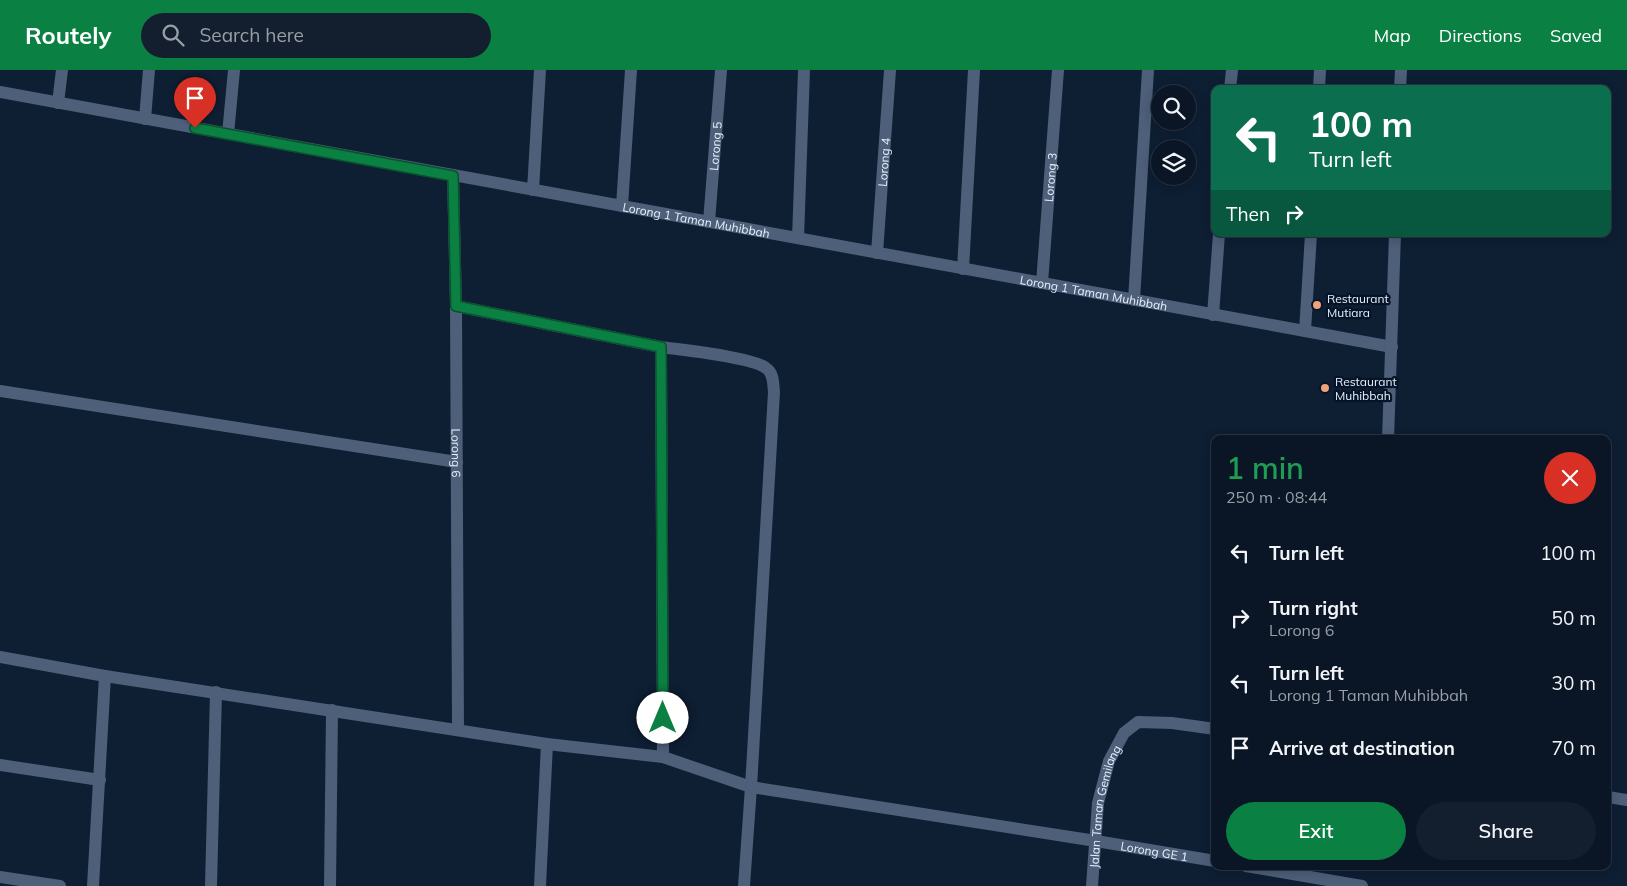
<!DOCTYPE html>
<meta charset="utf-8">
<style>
:root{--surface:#0a1626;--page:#131f2e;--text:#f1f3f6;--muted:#999fa7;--line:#2a3543;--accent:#0b8043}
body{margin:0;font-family:Mulish,sans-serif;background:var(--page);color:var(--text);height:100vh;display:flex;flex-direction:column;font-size:19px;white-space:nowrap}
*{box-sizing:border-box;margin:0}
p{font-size:16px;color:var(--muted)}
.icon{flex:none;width:28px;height:28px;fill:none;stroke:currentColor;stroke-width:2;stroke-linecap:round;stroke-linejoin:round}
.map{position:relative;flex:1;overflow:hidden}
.panel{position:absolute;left:1211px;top:365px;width:400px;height:435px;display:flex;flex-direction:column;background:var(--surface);border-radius:10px;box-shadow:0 2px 12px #0003,0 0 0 1px var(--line)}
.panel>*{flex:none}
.top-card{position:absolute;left:1211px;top:15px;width:400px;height:152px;border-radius:10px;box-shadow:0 2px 12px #0003,0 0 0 1px var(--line);background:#0b6e4f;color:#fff;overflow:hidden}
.fabs{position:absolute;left:1151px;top:15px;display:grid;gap:10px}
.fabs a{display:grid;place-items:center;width:45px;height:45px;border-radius:50%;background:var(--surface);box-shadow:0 2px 12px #0003,0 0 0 1px var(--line);font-size:25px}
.pin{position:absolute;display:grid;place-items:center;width:42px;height:42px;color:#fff;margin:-51px -21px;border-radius:50% 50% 50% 0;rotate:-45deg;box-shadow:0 0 5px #0007}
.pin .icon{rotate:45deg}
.me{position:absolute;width:55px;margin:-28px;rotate:0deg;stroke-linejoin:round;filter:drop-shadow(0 0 4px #0008)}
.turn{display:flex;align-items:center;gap:18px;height:105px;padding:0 15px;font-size:22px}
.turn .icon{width:65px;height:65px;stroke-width:2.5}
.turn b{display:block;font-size:35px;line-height:42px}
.then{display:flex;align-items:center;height:48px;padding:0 15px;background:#0003;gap:10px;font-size:19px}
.round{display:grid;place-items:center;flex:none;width:52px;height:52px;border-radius:26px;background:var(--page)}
.summary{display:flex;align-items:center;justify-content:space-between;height:85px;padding:0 15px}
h1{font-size:30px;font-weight:600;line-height:38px;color:#1e9e55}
.cta{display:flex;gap:10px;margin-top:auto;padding:10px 15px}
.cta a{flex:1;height:58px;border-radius:30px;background:var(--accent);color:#fff;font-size:20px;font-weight:600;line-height:58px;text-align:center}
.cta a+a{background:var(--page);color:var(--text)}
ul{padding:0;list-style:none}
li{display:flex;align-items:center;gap:15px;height:65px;padding:0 15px}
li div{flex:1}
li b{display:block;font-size:19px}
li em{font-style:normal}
header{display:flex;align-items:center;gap:30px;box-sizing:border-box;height:70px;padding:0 25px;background:var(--accent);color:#fff}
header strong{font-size:24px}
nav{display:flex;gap:28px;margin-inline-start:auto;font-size:18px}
.search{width:350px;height:45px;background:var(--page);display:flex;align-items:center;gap:12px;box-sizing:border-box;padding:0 18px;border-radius:28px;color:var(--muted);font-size:19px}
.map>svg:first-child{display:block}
</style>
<header>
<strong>Routely</strong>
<div class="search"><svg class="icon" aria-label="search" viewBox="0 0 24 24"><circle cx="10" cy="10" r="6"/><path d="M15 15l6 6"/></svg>Search here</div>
<nav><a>Map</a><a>Directions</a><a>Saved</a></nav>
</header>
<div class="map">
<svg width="1627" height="816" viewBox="0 0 1627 816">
<rect width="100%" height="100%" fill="#0e1e33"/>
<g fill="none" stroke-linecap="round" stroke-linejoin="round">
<g stroke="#4d5f79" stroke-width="12">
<path d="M1319,19L1320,0"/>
<path d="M145,49L149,0"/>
<path d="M622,136L631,0"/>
<path d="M798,168L804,0"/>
<path d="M963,199L974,0"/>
<path d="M1134,230L1148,0"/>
<path d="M1305,261L1311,164"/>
<path d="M661,277C682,280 752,287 766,298C774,303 773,314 774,322L751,717"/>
<path d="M0,695L100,710"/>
<path d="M211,816L216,622"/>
</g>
<g stroke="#4d5f79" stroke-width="12">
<path d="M1230,19L1232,0"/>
<path id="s1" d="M0,22L1392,277"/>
<path d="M58,33L62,0"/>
<path d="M228,64L234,0"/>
<path id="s2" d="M453,105L456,236L458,660"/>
<path d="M533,120L540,0"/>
<path id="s3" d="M709,152L721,0"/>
<path id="s4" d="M877,183L890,0"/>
<path id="s5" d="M1042,213L1058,0"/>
<path d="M456,236L661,277L663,687"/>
<path d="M1213,245L1219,164"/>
<path d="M0,321L457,392"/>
<path id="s6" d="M0,587L105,606L547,674L663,687L751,717L1096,771L1215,791"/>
<path d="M1246,796L1362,816"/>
<path d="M0,807L60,816"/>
<path d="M93,816L105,606"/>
<path d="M330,816L332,640"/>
<path d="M540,816L547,674"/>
<path d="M744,816L751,717"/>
<path id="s7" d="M1092,816L1098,733L1109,691L1124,663L1138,652L1172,653L1215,659"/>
</g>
<g stroke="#4d5f79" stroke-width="12">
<path d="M1400,19L1401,0"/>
<path d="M1388,369L1395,164"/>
<path d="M1608,727L1627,730"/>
</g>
</g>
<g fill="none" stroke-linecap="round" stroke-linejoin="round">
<g stroke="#07532c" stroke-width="12">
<path id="route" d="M195,58L453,106L456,236L661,277L663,648"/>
</g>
<use href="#route" stroke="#0b8043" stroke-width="9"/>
</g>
<g fill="#f0a27a" stroke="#061429" stroke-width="2">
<circle cx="1317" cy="235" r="5"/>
<circle cx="1325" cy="318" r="5"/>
</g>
<g text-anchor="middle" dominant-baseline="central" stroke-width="4.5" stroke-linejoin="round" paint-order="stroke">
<g font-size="12" fill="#e7f0fc" stroke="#061429">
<text stroke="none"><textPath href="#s3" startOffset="76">Lorong 5</textPath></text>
<text stroke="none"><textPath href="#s4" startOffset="91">Lorong 4</textPath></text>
<text stroke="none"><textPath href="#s5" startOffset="106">Lorong 3</textPath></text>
<text stroke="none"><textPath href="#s1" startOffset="708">Lorong 1 Taman Muhibbah</textPath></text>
<text stroke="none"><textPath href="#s1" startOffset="1112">Lorong 1 Taman Muhibbah</textPath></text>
<text stroke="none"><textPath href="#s2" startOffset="278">Lorong 6</textPath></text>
<text stroke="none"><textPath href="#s7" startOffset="81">Jalan Taman Gemilang</textPath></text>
<text stroke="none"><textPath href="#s6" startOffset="1172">Lorong GE 1</textPath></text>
</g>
<g font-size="12" fill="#e7f0fc" stroke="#061429" text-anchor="start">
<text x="1327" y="228">Restaurant<tspan x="1327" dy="14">Mutiara</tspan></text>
<text x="1335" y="311">Restaurant<tspan x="1335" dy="14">Muhibbah</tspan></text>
</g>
</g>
</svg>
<div class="fabs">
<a><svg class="icon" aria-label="search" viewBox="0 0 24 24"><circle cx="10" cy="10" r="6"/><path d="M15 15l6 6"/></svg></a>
<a><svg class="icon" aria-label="layers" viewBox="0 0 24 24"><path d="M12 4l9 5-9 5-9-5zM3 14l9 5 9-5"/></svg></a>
</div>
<div class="pin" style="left:195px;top:58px;background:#d93025"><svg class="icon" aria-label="arrive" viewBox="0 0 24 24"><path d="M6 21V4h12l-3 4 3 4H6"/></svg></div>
<svg class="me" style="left:663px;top:648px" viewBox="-20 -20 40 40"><circle r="19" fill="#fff"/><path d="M0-13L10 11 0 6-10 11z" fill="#0b8043"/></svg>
<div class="top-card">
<div class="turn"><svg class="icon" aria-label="left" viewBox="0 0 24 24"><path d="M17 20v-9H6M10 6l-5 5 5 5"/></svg><div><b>100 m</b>Turn left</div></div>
<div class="then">Then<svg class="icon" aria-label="right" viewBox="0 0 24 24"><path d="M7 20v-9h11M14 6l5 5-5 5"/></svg></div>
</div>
<section class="panel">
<div class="summary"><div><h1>1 min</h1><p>250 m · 08:44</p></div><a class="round" style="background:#d93025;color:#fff"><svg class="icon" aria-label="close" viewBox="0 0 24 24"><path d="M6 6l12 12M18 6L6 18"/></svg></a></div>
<ul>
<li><svg class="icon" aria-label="left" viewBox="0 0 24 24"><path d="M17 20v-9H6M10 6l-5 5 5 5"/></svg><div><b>Turn left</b></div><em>100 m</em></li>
<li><svg class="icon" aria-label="right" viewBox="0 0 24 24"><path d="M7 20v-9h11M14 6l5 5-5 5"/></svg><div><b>Turn right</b><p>Lorong 6</p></div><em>50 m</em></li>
<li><svg class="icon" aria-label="left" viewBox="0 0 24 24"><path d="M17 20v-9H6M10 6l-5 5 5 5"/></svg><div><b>Turn left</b><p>Lorong 1 Taman Muhibbah</p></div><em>30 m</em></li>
<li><svg class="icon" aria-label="arrive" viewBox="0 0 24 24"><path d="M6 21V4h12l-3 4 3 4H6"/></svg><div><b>Arrive at destination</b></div><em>70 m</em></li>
</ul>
<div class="cta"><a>Exit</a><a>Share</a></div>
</section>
</div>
